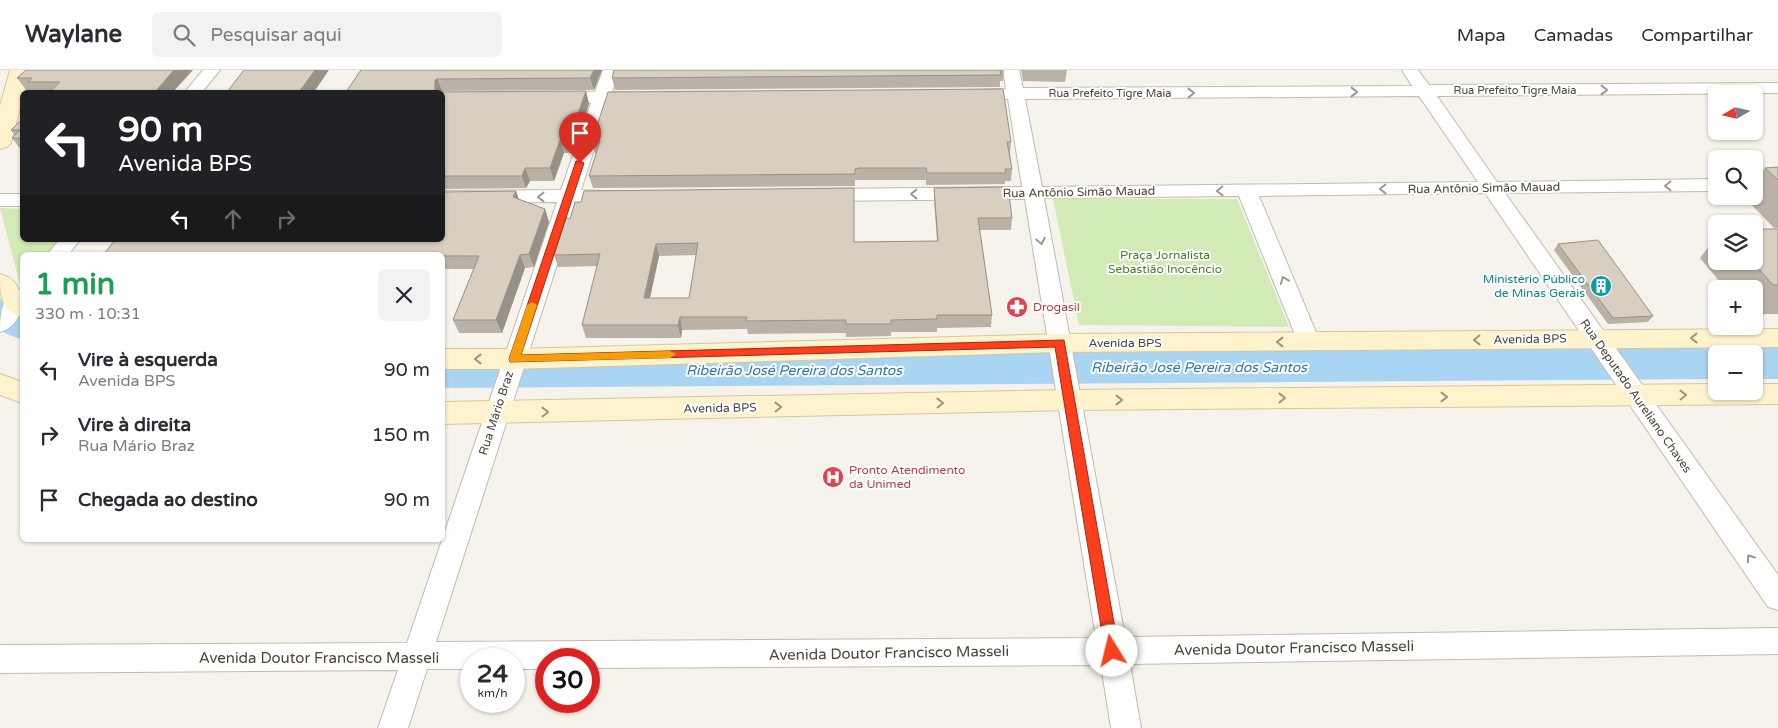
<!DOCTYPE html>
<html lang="pt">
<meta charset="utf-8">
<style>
:root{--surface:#fff;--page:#f2f2f3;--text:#2b2b33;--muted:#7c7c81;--line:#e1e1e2}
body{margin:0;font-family:"Varela Round",sans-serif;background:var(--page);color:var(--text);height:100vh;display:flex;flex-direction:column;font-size:19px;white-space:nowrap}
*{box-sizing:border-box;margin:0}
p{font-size:16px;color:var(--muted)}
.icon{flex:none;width:28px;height:28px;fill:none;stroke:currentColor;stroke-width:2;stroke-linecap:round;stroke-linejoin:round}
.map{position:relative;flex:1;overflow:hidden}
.sheet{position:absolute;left:20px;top:182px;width:425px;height:290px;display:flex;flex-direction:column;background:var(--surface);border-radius:8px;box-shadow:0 1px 4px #0004}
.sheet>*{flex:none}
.banner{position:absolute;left:20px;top:20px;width:425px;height:152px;border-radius:8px;box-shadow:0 1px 4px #0004;background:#202124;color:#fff;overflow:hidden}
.needle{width:32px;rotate:261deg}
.buttons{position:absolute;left:1708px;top:15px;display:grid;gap:10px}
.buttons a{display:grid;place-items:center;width:55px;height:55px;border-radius:8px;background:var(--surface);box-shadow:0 1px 4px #0004;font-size:25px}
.speed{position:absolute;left:460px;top:578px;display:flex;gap:10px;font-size:25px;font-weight:700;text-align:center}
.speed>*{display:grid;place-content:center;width:65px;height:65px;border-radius:50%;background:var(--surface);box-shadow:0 1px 4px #0004;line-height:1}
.speed small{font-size:12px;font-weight:400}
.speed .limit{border:8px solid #d22;background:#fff;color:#111}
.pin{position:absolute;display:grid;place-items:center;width:42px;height:42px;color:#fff;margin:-51px -21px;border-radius:50% 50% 50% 0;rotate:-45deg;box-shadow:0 0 5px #0007}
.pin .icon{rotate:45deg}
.me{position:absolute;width:55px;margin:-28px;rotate:351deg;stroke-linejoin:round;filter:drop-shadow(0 0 4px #0008)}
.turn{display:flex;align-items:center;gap:18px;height:105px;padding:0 15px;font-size:22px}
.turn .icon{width:65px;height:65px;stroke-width:2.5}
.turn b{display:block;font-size:35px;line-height:42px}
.lanes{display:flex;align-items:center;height:48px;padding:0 15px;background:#0003;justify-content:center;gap:25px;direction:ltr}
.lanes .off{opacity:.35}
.round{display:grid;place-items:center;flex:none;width:52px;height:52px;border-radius:8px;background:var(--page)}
.overview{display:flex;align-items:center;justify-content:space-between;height:85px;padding:0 15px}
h1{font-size:30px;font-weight:800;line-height:38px;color:#1e9e55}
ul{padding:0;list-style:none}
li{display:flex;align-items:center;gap:15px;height:65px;padding:0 15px}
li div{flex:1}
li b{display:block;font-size:19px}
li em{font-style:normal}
header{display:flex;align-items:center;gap:30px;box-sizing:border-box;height:70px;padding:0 25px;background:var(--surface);border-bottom:1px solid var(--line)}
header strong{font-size:24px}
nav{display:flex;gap:28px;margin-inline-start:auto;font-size:18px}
.search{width:350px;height:45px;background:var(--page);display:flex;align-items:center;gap:12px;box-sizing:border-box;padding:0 18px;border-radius:8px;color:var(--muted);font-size:19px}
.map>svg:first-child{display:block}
</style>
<header>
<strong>Waylane</strong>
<div class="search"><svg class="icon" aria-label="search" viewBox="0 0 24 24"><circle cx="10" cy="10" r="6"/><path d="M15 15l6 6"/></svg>Pesquisar aqui</div>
<nav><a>Mapa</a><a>Camadas</a><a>Compartilhar</a></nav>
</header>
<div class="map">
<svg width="1778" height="658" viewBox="0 0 1778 658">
<rect width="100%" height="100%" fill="#f6f3ec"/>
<g fill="#d2eab5">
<path d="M1053,129H1237L1289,257L1079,255Z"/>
<path d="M0,138L22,139V170H59L47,185H22L21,218Z"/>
</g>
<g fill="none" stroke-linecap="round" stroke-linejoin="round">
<g fill="#a9d4f2" fill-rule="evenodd">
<path d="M0,229L22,237V270L0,261Z"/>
<path d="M1716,277L1733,284H1716V309L442,318V286Z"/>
<path d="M1754,277H1778V309H1754V284H1737Z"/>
</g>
<g stroke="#c2bbae" stroke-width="2">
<g id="street">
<path d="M203,0H220L202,22H185Z"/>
<path d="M603,0H619L612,22L644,23L647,27L644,31L609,33L581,120L622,122L625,126L622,130L577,132L436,572L1096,568L1025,129L823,131L816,129L813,125L816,121L823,119L1022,117L1008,29L966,28L963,24L966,20L1006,19L1003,0H1019L1023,18L1412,16L1402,0H1418L1429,15L1778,13V23L1437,26L1497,112L1716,109V121L1505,123L1778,505V540L1768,537L1485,123L1259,126L1320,272L1317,278L1309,280L1301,278L1298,272L1239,126L1044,128L1125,567L1778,558V584L1130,594L1141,658H1111L1101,595L589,598V589H546V599H514V589H471V599H427L408,658H378L398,600L0,603V575L407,573L557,132L442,133V121L561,120L591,33L551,32L548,28L551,24L557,23L595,22ZM1419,26L1478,112L1042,117L1025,29Z"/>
<rect x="0" y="124" width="22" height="12"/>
<path d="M59,170H80L68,185H47Z"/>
<path d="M22,219C24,236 20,256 0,262C0,243 1,225 22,219Z"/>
</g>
</g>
<g stroke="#d6c79b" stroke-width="2">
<g id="secondary">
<path d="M10,0H30L11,73L7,77L0,79V36Z"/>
<path d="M0,204C22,210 22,228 22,247C0,241 0,225 0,204Z"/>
<path d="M1778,259V277L1060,282L514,299H442V279H514L1060,264Z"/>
<path d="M0,304L22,312V333L0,325Z"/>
<path d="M1716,314V321H1754V314H1778V334L1070,340L442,354V332L1070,320Z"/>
</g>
</g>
<use href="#street" fill="#fff" fill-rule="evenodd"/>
<use href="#secondary" fill="#fff3cd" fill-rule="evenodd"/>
</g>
<g fill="#bab2a6" fill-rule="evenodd">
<path d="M26,0L173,22H35L34,21H27L17,8Z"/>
<path d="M361,0H602L594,20L442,21L441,22L586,21L589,34L573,83H564L554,111H530L526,118L442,119V22H346Z"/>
<path d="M614,0H1004L1003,11H1000V17L615,20L612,8Z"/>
<path d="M1021,0H1067L1065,12L1023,11Z"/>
<path d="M22,49V81L12,68L15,66L11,60Z"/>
<path d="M592,71L1011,72L1010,83L1012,99L1011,111H1005V114L926,115V110H855V116L593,118L589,106L596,83H595Z"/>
<path d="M1778,97V158H1774L1743,126H1754V112L1765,98Z"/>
<path d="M854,118V172L937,171L934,130V118L1012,148L1011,160H980L992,245L991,257L937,258V262H891V266L846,267V263L748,264L747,259L682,260L681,268H586L582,255L597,196L558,197L554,185L570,149ZM696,185L689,228H650L659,186Z"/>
<path d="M516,121L519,129L545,139L549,152L534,197L525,198L502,263H459L453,250L474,199H442V170Z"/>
<path d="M1778,159V244H1754V219H1726L1700,188L1716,167V191H1754Z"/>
<path d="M1558,174L1653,246L1648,252L1608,254L1554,180Z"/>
</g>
<g fill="#979187">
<path d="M174,0H193L173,22H155Z"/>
<path d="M315,0H329L314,22H299Z"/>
<path d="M594,0H602L594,20L590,8Z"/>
<path d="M437,9L442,21L441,22H436L435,20V10Z"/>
<path d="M586,21L589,34L573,83L569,70Z"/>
<path d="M560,70L564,83L554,111L550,98Z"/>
<path d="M525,98L530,111L526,118L522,106Z"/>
<path d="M516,121L520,134L513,127Z"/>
<path d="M545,139L549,152L534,197L529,184Z"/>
<path d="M656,174L659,186L647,241L644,228Z"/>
<path d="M520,185L525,198L502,263L496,250Z"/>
<path d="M680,247L682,260L681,268L678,255Z"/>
</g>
<g fill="#d8cfc1" stroke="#979187" fill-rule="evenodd">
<path d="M26,0H174L155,22H49L60,12H28L32,8H17Z"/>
<path d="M244,0H315L299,22H227Z"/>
<path d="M361,0H594L590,8L437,9L435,10V20L437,22L586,21L569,70H560L550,98H525L522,106H442V22H346Z"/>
<path d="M614,0H1000L1001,5L612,8Z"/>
<path d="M1003,19L1011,72H1007L1012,99H1005L1006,103H927L926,98H859L855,99V104L589,106L600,71H592L608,22Z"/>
<path d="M22,49V68H12L20,60H11Z"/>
<path d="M1778,97V110L1765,98Z"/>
<path d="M1008,117L1012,148H978L992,245H937V249L891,250V254H846V250L746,251L747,247H680L678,255H582L600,184L554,185L566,148L570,149L575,132H581L584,121L854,118V172L938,171L934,118ZM698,173L689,228H644L656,174Z"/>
<path d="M516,121L513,127L545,139L529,184L520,185L496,250H453L479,186L103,185L115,170H442V122Z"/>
<path d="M1754,159H1778V215H1773L1752,191H1754Z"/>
<path d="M1598,170L1653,246L1613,248L1558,174Z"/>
</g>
<defs><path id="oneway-chevron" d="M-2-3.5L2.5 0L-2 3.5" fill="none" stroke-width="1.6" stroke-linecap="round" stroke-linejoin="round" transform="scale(1.25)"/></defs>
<g stroke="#9c9892">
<use href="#oneway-chevron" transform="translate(1604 20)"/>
<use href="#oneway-chevron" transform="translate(1354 22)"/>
<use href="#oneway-chevron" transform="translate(1191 23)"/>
<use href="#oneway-chevron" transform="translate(1668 116) rotate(179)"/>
<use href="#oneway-chevron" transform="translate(1383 119) rotate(179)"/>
<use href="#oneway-chevron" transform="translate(1220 121) rotate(179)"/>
<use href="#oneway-chevron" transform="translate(914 124) rotate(180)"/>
<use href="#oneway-chevron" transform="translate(541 127) rotate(180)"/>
<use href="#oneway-chevron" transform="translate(1041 171) rotate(79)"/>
<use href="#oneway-chevron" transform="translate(1284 210) rotate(-112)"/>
<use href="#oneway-chevron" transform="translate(1750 488) rotate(-125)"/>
</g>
<g stroke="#9c937c">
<use href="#oneway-chevron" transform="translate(1694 268) rotate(180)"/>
<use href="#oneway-chevron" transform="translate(1477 270) rotate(179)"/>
<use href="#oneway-chevron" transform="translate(1280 272) rotate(180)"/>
<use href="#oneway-chevron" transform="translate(478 289) rotate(180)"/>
<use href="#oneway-chevron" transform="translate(1683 325) rotate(-1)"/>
<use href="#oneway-chevron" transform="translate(1444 327)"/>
<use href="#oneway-chevron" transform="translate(1282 328)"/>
<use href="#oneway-chevron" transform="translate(1119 330)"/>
<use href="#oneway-chevron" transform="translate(940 333) rotate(-1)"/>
<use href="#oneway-chevron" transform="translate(778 337) rotate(-1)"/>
<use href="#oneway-chevron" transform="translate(545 342) rotate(-1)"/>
</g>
<path fill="#fc3f1d" stroke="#a42913" d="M576,91H580L584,93L521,285L1064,270L1119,581L1117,585L1112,587L1107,585L1105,581L1055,277L510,292L509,289Z"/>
<path fill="#f59e0b" d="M532,232L537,235L521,285L670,281L676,284L670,288L510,292L509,289L527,235Z"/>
<defs>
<g id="building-disc" transform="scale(1.125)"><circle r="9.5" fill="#0f9aa8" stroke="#fff"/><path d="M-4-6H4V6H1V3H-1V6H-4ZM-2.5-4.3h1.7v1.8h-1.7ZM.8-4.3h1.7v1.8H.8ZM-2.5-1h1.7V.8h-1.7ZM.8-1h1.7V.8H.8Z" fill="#fff"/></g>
<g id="pharmacy-disc" transform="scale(1.125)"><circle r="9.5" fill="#e0444e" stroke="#fff"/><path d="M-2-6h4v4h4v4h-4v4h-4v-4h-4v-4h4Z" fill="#fff"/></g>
<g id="hospital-disc" transform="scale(1.125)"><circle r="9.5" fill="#e0444e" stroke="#fff"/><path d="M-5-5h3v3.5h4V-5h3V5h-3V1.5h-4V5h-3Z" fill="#fff"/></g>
</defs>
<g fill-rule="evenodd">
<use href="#building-disc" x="1601" y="216"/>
<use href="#pharmacy-disc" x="1017" y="237"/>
<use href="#hospital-disc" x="833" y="407"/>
</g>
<g text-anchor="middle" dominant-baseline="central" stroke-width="4" stroke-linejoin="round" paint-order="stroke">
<g font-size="11" fill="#4b4439" stroke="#fff">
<text x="1515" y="20">Rua Prefeito Tigre Maia</text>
<text x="1110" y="23">Rua Prefeito Tigre Maia</text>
</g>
<g font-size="12" fill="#4b4439" stroke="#fff">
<text transform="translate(1484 118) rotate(-1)">Rua Antônio Simão Mauad</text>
<text transform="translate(1079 122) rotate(-1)">Rua Antônio Simão Mauad</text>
<text transform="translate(1530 269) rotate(-1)">Avenida BPS</text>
<text x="1125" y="273">Avenida BPS</text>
<text transform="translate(1636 326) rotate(55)">Rua Deputado Aureliano Chaves</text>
<text transform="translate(720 338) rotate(-1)">Avenida BPS</text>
<text transform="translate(496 343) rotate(-72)">Rua Mário Braz</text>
</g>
<g font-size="12" fill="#4a7f2a" stroke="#fff">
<text x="1165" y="185">Praça Jornalista<tspan x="1165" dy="14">Sebastião Inocêncio</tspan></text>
</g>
<g font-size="12" fill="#0d838f" stroke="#fff" text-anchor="end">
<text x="1585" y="209">Ministério Público<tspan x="1585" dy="14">de Minas Gerais</tspan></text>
</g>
<g font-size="12" fill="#be3a42" stroke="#fff" text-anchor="start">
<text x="1033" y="237">Drogasil</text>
<text x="849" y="400">Pronto Atendimento<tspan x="849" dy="14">da Unimed</tspan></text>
</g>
<g font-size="14" font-style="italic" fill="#2e7ab2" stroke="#fff">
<text x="1199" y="297">Ribeirão José Pereira dos Santos</text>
<text x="794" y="300">Ribeirão José Pereira dos Santos</text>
</g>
<g font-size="15" fill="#4b4439" stroke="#fff">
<text transform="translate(1294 578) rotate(-1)">Avenida Doutor Francisco Masseli</text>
<text transform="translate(889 583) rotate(-1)">Avenida Doutor Francisco Masseli</text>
<text x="319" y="588">Avenida Doutor Francisco Masseli</text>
</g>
</g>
</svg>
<div class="buttons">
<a><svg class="needle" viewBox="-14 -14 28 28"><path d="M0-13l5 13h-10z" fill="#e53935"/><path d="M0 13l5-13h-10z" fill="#7c7c81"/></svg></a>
<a><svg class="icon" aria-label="search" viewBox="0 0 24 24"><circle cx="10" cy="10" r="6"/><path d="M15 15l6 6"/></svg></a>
<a><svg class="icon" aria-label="layers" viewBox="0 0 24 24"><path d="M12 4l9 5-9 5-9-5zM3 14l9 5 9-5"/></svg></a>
<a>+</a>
<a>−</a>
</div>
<div class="speed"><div>24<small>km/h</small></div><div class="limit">30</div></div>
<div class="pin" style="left:580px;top:93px;background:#d93025"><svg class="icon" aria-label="arrive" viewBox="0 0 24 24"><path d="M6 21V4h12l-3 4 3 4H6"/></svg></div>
<svg class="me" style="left:1112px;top:581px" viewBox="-20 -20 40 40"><circle r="19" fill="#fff"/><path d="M0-13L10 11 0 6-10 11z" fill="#fc3f1d"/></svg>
<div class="banner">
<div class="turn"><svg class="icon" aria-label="left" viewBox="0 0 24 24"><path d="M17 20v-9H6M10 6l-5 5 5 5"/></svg><div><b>90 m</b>Avenida BPS</div></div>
<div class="lanes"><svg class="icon" aria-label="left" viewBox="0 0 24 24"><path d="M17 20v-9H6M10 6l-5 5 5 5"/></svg><svg class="icon off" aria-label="ahead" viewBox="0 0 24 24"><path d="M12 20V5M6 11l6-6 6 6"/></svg><svg class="icon off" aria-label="right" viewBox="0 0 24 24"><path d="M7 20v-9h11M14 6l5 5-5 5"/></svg></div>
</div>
<section class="sheet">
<div class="overview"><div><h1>1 min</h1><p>330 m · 10:31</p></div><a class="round"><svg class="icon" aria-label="close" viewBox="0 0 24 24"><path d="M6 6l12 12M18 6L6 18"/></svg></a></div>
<ul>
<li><svg class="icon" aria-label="left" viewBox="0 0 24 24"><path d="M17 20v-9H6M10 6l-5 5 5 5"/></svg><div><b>Vire à esquerda</b><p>Avenida BPS</p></div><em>90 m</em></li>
<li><svg class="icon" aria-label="right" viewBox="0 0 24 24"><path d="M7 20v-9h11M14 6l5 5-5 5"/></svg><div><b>Vire à direita</b><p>Rua Mário Braz</p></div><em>150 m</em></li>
<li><svg class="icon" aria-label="arrive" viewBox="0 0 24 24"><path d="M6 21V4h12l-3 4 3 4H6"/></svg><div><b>Chegada ao destino</b></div><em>90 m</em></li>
</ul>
</section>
</div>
